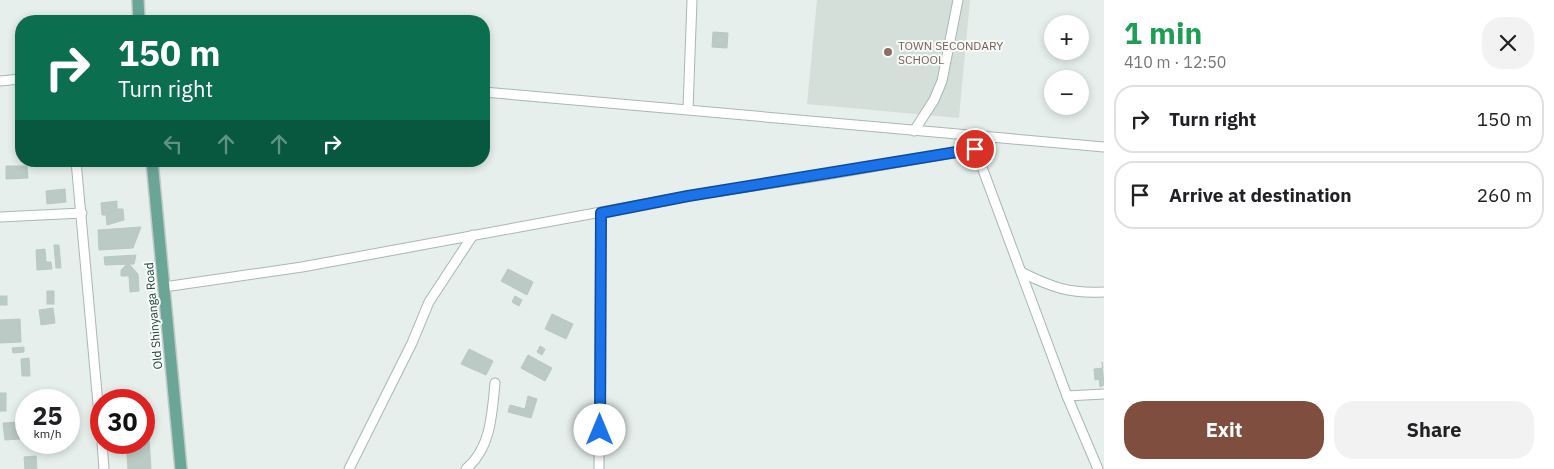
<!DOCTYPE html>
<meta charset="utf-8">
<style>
:root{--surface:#fff;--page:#f2f2f2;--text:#202124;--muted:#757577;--line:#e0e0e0;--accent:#7f4e3f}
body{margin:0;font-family:"IBM Plex Sans",sans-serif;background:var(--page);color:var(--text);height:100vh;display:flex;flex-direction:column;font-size:19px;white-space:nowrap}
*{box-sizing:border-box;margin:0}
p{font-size:16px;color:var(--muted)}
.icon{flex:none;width:28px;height:28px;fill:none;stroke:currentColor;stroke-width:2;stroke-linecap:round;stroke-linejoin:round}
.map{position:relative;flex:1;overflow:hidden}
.drawer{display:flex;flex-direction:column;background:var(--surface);width:450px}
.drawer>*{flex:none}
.hud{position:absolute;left:15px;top:15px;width:475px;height:152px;border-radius:20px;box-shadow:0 2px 8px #0003;background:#0b6e4f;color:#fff;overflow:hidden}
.tools{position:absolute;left:1044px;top:15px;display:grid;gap:10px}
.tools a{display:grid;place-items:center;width:45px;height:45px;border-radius:50%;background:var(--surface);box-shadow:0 2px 8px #0003;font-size:25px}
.speed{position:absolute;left:15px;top:389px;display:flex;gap:10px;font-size:25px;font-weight:700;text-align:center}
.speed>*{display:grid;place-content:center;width:65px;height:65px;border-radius:50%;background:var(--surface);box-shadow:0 2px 8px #0003;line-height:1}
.speed small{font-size:12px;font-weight:400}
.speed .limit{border:8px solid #d22;background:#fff;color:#111}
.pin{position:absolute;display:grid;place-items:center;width:42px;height:42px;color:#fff;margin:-21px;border:2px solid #fff;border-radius:50%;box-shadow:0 1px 5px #0007}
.me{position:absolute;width:55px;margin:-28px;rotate:0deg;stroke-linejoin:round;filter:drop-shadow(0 0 4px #0008)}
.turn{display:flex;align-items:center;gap:18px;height:105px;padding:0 20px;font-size:22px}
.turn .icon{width:65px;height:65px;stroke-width:2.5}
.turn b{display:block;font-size:35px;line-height:42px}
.lanes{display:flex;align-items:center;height:48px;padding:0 20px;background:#0003;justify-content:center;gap:25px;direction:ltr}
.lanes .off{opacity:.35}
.round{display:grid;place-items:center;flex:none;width:52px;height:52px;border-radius:20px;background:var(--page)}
.head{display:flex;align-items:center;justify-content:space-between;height:85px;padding:0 20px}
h1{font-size:30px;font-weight:700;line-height:38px;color:#1e9e55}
.action{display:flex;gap:10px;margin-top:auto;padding:10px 20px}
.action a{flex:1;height:58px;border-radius:20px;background:var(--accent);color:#fff;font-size:20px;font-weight:700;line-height:58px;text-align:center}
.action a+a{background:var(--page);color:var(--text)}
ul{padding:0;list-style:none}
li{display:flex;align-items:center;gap:15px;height:68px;margin:0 10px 8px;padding:0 10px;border:2px solid var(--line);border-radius:20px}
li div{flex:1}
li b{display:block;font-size:19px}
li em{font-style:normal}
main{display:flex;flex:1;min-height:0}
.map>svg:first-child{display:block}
</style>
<main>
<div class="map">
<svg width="1104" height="469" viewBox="0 0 1104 469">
<rect width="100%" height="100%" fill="#e6efeb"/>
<path fill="#d4dfda" d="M817,0H970L959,118L807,104Z"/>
<g fill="#bbcac4" stroke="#b8c9c2">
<path d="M713,32L728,33L727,48L712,47Z"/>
<path d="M6,166H27L28,178L6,179Z"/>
<path d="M65,189L66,202L47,204L46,191Z"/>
<path d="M117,201V209H123L124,220L107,225L106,215H102L101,203Z"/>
<path d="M141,227L133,248L99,250L98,230Z"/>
<path d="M54,245H59L61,268H56Z"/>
<path d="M45,249L46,262H51L52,269L37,270L36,250Z"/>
<path d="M136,255L134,264L105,265L104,257Z"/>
<path d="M128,263L138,274L139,291L130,292L129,276H121V270Z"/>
<path d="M508,269L533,282L527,295L501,281Z"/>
<rect x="47" y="291" width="7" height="13"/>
<rect x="0" y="296" width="7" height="9"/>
<path d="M515,296L522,300L519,306L512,302Z"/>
<path d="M53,308L55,323L41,325L39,310Z"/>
<path d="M552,314L573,324L566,339L545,329Z"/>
<path d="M20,319L21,342L0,343V320Z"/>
<path d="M540,346L545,349L542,355L537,352Z"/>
<path d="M24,347V352L13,353L12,348Z"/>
<path d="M469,349L493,361L486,375L461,364Z"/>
<path d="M528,355L552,368L545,381L521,368Z"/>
<path d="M29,358L30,376H22L21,359Z"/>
<path d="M1102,362L1104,385L1100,387L1099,379L1095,380L1094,369L1103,368Z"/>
<rect x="0" y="393" width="6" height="18"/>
<path d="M528,396L537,399L531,418L508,412L510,405L525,409Z"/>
<path d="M19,422L20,439L5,440L3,423Z"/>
<path d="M144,439H149L151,469H128L126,442H144Z"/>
<path d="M36,456L37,469H25L24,457Z"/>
</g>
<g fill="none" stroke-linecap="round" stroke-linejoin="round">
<g stroke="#a8b8b2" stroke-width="11">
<g id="minor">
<path d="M0,81L21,79"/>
<path d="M484,92L1104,147"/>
<path d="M688,109L692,0"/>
<path d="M914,131L934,100L942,81L958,0"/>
<path d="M973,143L1067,396L1098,469"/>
<path d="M76,161L101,437"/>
<path d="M0,217L82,213"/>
<path d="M1021,272C1051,287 1070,294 1104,292"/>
<path d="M164,287L302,267L688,196L825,175L975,149"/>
<path d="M1067,396L1104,394"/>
<path d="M102,442L104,469"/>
<path d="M349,469L412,343L429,302L473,235"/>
<path d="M466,469C491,448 492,414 495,383"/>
<path d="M599,469L601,213"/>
</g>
</g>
<g stroke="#c2cac8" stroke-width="14">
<g id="major">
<path d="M138,0L139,21"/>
<path d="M152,161L181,469"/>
</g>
</g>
<use href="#minor" stroke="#fff" stroke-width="9"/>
<use href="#major" stroke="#6aa596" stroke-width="11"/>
</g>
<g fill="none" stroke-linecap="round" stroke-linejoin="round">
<g stroke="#114b97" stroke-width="12">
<path id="route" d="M600,430L601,213L688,196L975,149"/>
</g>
<use href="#route" stroke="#1a73e8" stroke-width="9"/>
</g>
<circle fill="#8d6e63" stroke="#f7fbf9" stroke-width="2" cx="888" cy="52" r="5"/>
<g text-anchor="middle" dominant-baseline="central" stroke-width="4" stroke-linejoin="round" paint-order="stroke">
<g font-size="12" fill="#785e54" stroke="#f7fbf9" text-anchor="start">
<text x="898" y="45">TOWN SECONDARY<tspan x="898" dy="14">SCHOOL</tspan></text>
</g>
<g font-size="12" fill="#24423a" stroke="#f7fbf9">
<text transform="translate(153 316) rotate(-95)">Old Shinyanga Road</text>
</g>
</g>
</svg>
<div class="tools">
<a>+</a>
<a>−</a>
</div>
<div class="speed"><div>25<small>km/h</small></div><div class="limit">30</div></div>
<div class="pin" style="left:975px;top:149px;background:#d93025"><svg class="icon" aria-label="arrive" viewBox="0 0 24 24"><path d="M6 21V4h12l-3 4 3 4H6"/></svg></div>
<svg class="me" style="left:600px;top:430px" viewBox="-20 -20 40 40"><circle r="19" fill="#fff"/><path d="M0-13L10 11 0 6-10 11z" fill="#1a73e8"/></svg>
<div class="hud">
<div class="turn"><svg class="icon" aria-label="right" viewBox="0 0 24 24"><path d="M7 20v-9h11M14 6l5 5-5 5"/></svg><div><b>150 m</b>Turn right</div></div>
<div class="lanes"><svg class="icon off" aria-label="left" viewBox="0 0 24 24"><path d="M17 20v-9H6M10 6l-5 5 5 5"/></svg><svg class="icon off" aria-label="ahead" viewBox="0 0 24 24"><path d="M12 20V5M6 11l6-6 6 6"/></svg><svg class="icon off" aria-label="ahead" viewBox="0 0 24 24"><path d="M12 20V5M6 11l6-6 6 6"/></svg><svg class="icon" aria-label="right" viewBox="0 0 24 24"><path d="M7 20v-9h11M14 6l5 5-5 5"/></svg></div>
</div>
</div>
<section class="drawer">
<div class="head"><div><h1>1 min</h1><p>410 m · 12:50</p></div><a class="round"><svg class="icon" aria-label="close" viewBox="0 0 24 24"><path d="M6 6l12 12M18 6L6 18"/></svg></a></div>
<ul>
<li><svg class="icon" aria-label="right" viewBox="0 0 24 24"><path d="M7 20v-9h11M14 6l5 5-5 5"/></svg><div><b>Turn right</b></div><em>150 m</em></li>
<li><svg class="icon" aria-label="arrive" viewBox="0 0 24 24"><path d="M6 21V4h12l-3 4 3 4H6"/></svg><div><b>Arrive at destination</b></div><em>260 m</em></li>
</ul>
<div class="action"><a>Exit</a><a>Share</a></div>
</section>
</main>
